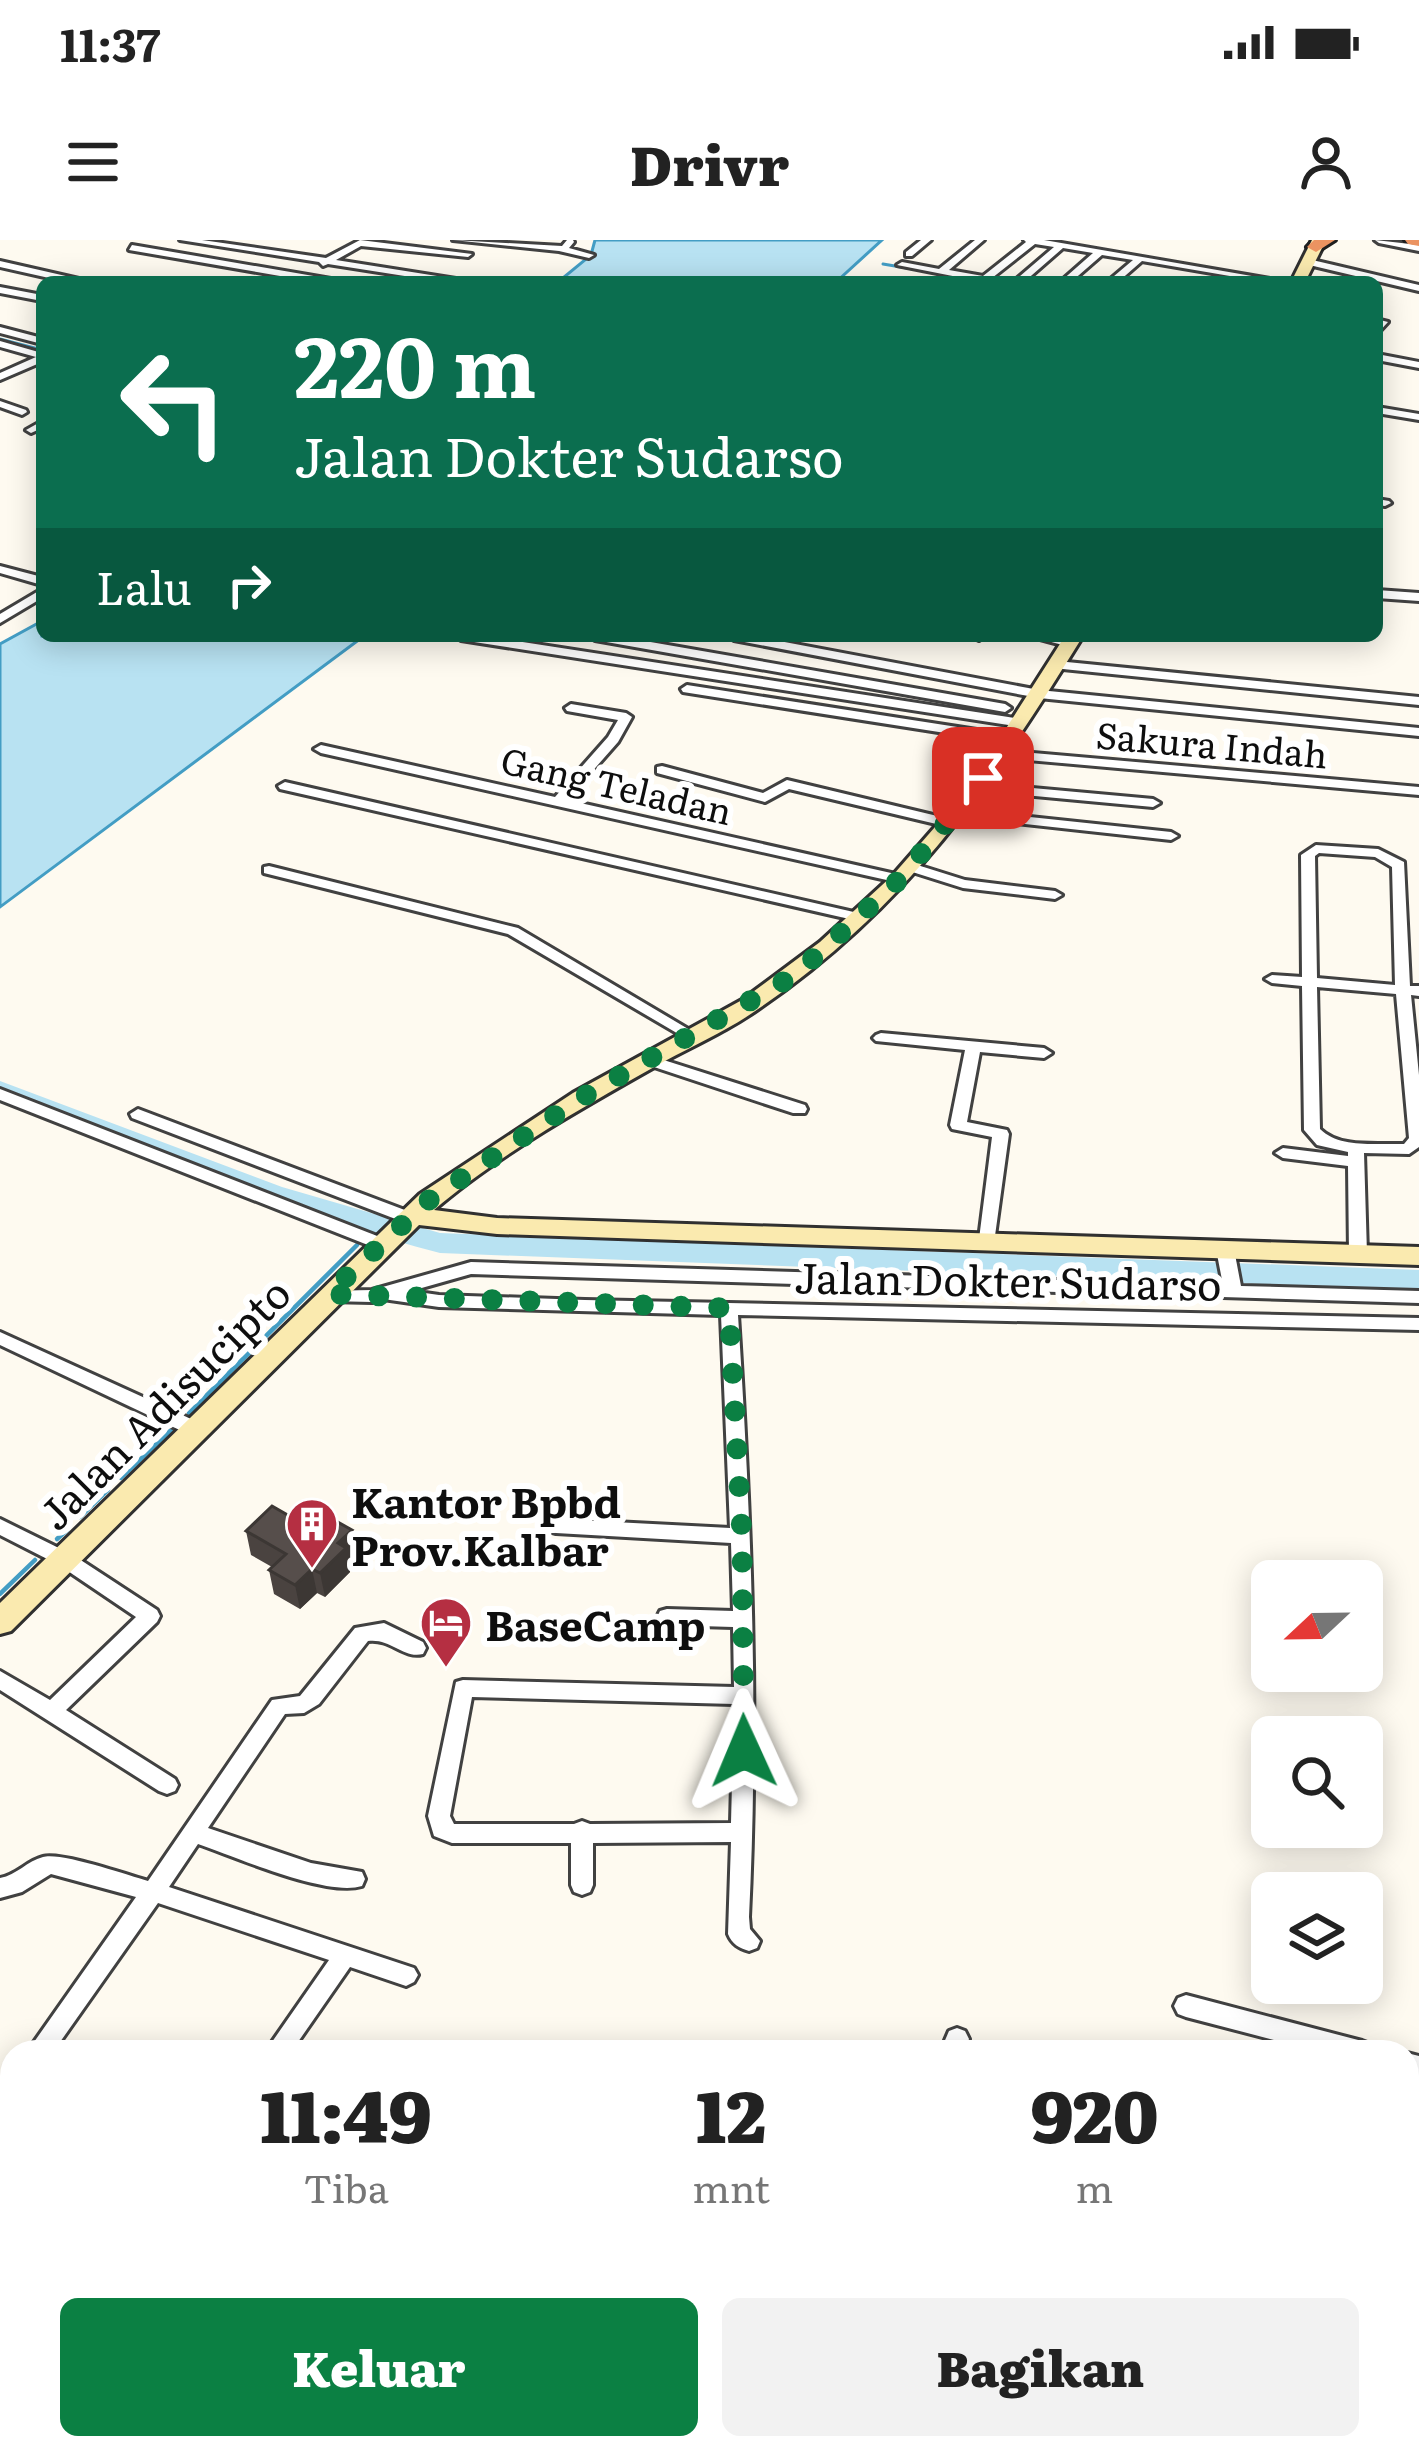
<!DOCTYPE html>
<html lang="id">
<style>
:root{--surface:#fff;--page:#f2f2f2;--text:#222;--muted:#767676;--accent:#0b8043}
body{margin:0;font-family:Literata,serif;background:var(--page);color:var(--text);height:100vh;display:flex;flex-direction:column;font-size:45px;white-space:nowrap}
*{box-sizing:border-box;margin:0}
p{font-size:39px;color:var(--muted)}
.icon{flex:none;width:66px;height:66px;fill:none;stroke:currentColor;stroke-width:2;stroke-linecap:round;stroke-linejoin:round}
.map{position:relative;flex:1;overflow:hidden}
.details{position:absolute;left:0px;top:1800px;width:1419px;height:420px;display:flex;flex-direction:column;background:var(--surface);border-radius:36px 36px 0 0;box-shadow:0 6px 30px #0003}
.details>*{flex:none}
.hud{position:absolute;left:36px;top:36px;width:1347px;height:366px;border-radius:18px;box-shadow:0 6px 30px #0003;background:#0b6e4f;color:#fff;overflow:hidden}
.needle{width:78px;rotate:248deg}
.controls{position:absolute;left:1251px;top:1320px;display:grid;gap:24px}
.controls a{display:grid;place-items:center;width:132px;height:132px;border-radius:18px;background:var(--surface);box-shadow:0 6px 30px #0003;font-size:60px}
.pin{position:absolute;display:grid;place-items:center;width:102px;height:102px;color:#fff;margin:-51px;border-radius:24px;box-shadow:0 6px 18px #0006}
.me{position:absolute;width:132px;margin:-66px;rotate:359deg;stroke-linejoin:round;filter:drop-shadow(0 0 9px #0008)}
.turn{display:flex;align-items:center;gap:42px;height:252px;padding:0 60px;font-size:54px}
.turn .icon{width:156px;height:156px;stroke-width:2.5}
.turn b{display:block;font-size:84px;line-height:102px}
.then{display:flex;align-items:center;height:114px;padding:0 60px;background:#0003;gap:24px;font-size:45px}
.eta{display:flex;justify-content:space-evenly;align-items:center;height:204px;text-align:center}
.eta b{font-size:72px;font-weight:800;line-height:84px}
.cta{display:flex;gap:24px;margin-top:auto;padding:24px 60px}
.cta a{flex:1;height:138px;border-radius:18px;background:var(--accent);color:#fff;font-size:48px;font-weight:800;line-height:138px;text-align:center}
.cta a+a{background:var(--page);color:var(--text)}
.status{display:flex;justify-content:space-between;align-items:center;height:84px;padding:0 60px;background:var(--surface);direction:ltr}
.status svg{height:33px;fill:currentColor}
header{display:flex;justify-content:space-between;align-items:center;height:156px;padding:0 60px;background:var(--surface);font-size:54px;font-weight:800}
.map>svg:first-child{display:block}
</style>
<div class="status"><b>11:37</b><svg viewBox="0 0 49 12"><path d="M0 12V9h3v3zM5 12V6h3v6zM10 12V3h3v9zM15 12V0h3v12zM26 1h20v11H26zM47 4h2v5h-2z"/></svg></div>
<header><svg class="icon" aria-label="menu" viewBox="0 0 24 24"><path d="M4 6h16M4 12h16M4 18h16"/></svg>Drivr<svg class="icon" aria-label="person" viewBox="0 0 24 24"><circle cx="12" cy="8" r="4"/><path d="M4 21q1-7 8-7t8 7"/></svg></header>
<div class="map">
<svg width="1419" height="2220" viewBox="0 0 1419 2220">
<rect width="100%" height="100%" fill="#fefaf0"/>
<g fill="#b8e2f2" stroke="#439dc4" stroke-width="3">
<path d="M595,0H882L836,42H558L591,15Z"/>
<path d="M42,381V396H364L0,667V404Z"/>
</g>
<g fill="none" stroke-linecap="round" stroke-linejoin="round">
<g stroke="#439dc4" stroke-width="3">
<path d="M883,24L954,36"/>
<path d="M0,99L42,110"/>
<path d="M0,326L42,337"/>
</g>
<g stroke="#439dc4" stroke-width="4.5">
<path d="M189,1173L357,1005"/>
<path d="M121,1238L171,1190"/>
<path d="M80,1277L108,1250"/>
<path d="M57,1299L67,1290"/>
<path d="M0,1354L35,1320"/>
</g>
<path fill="#b8e2f2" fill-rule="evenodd" d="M0,841L282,947L440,993L1419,1030V1050L440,1013C289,973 144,918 0,859Z"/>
<g stroke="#414141" stroke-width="6">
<g id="street">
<path d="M180,0H202L326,18L360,0L472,14L468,17L361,6L336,20L456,39L453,42H443L328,24L323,26L319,22Z"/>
<path d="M453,0L562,6L567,0H573L574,2L569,8L594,15L589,18L559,11Z"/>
<path d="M921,0H931L912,16H906V12Z"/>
<path d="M975,0H984L949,30L983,36L1026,2L1024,0H1044L1287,42H1265L1142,21L1118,42H1107L1133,20L1102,15L1071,42H1060L1093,13L1063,8L1024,42H1013L1054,7L1035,4L992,38L1004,42H983L897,25L902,22L939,29Z"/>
<path d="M1375,0L1419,5V11L1379,3Z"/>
<path d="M132,5L331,39L336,42H315L129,10Z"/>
<path d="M1308,19L1419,45V51L1305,24Z"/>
<path d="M0,21L79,39L84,42H67L0,27Z"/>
<path d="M0,47L42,55V61L0,53Z"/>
<path d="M1380,80L1388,82L1377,94Z"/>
<path d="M0,87L42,98V104L0,93Z"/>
<path d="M0,101L42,113V122L0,140V133L36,117L0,107Z"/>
<path d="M1377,114L1419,122V128L1377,120Z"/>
<path d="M0,161L26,170L27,172L22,175L0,167Z"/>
<path d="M1377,167L1419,174V180L1377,173Z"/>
<path d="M42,181V188L31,193L26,190Z"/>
<path d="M1377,259L1389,261L1391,263L1385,266L1377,265Z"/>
<path d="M0,326L42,337V345L0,333Z"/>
<path d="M42,349V358L0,383V374Z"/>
<path d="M1377,350L1419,353V361L1377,358Z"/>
<path d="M455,396H484L1021,479L1027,483L1021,487L461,400Z"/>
<path d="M589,396H616L1005,464L1011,468L1005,472L595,400Z"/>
<path d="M728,396H753L1039,450L1419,488V496L1039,458L734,400Z"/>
<path d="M971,396H985L979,400Z"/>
<path d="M1029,396H1053L1076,403L1070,407Z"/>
<path d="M1057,421L1419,457V465L1053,428V422Z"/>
<path d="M687,445L1009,495L1015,499L1009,503L683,452L681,449Z"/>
<path d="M571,464L626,473L632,477L618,502L567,560L900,635L907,639L900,643L321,513L314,509L321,505L555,557L608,497L618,480L567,471L565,468Z"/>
<path d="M1000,510L1419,547V555L995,517V511Z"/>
<path d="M662,526L763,553L787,540L954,580L956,583L949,587L789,549L765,562L657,533V527Z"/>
<path d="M285,542L858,673L865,677L858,681L280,549L278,546Z"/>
<path d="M977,543L1153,559L1160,563L1153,567L972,550L970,547Z"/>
<path d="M956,569L1171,592L1178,596L1171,600L951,576L949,573Z"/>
<path d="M1316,605L1378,609L1404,622L1410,746H1419V756L1411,755L1419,835V907L1409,914L1364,913L1367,1014L1358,1020L1349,1014L1348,926L1283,918L1275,913L1283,908L1348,916V912L1317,905L1304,890L1302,746L1272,743L1265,739L1272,735L1302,737L1301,615ZM1319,613L1375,617L1392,627L1395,745L1317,738L1315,616ZM1317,747L1396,754L1409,898L1404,904C1378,903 1340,909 1320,889Z"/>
<path d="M911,623L965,640L1055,651L1062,655L1055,659L963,648L906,630L904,627Z"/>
<path d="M269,626L518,688L700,796L697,799H687L508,694L264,633V627Z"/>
<path d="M881,793L1044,808L1052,813L1044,818L980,812L967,882L1007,890L1009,894L994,1003H982L979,999L992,897L952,889L950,885L965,810L876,801L873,798L876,795Z"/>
<path d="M648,815L805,865L807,869L805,873H793L642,823L640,820L642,817Z"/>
<path d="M0,849L390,1001L393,1005L390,1009H378L0,860Z"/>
<path d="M138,869L418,975L420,979L412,985L406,983L132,878L130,874Z"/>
<path d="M1225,1003L1234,1009L1241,1046L1419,1051V1063L471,1034L411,1051L439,1055L585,1060L1419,1078V1090L738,1075C751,1276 759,1476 749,1677L750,1689L760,1701L757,1708L749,1711C739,1708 732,1704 728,1694L731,1602L593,1603V1645L590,1652L582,1655L574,1652L571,1645V1603H452L434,1596L428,1576L456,1442L463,1440L734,1447L733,1387L667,1385L660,1383L657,1377L660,1371L667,1369L733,1371L731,1303L556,1293L549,1291L546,1286L549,1281L556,1279L730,1288L721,1075L439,1067L383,1059L372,1062L328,1061L319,1055L322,1051L372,1050L471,1022L1223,1045L1216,1009ZM472,1457L734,1464L731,1583L590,1584L582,1581L574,1584H454L450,1576Z"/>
<path d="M0,1092L202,1184L204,1189L202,1194H188L0,1105Z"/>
<path d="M0,1279L73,1315L157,1370L160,1376L157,1382L66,1470L175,1539L178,1545L175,1551L167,1554L159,1551L0,1450V1431L50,1460L136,1377L59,1325L0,1295Z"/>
<path d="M384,1383L423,1402L426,1408L423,1414C403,1419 391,1398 368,1401L319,1464L304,1473L285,1474L208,1588L311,1623L362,1632L365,1639L362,1646C326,1657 236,1617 198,1604L169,1647L414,1728L418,1735L414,1742L406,1746L350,1727L291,1812H265L329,1720L158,1663L53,1812H27L136,1657L51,1634L22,1652L0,1658V1638C17,1635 27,1621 43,1617C61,1612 127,1635 148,1641L272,1460L300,1456L355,1388Z"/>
<path d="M1186,1755L1362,1801L1370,1804L1374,1812H1320L1186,1777L1178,1774L1174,1766L1178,1758Z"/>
<path d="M957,1788L965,1791L969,1799L964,1812H940L949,1791Z"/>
<path d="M1407,1813L1419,1816V1838L1407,1835Z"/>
<path d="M12,1839V1870L0,1879V1847Z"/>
<path d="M12,2174C12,2193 19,2211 0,2218V2181Z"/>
<path d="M639,2208H667L661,2220H633Z"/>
<path d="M767,2208H795L790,2220H762Z"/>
<path d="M863,2208H891L886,2220H858Z"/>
<path d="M997,2208H1025L1020,2220H992Z"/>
<path d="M1284,2208H1312L1309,2220H1281Z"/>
</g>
</g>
<g stroke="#303030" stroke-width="6">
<g id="secondary">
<path d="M1312,0H1326L1305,42H1291Z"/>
<path d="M1065,396H1083C991,545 908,666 761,767C732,788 697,804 665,821C592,862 497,915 434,970L497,978L1419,1007V1025L497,994L419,985L11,1391L0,1394V1363L420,954L573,853L742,760L820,702L893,635L942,579L991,512Z"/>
</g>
</g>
<g stroke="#1f1f1f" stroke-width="6">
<g id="highway">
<path d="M1314,0H1335L1316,12L1307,7Z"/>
<path d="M1405,0H1419V6L1408,4Z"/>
</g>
</g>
<use href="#street" fill="#fff" fill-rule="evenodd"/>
<use href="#secondary" fill="#faeaaf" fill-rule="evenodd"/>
<use href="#highway" fill="#eb9361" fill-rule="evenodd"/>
</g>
<path fill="#4a4340" d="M312,1289L352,1290L356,1314L348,1322L350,1332L325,1357L317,1353L300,1369L274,1354L269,1330L272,1327L251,1315L246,1291Z"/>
<g fill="#3c3734">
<path d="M352,1290L356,1314L348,1322L350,1332L325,1357L320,1333L338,1303Z"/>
<path d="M312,1329L317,1353L300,1369L295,1345Z"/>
</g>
<path fill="#564e4b" stroke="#3c3734" stroke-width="3" d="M272,1266L312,1289L325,1275L352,1290L338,1303L346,1308L320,1333L312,1329L295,1345L269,1330L286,1314L246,1291Z"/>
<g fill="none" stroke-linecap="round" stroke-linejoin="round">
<path stroke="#0b8043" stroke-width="21" stroke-dasharray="0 37.8" d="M744,1511L742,1296L729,1068L328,1054L429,960L581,858L795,735L900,639L983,538"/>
</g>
<defs>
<g id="building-pin" transform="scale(2.7)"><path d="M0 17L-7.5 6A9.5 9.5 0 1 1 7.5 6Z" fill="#b52f42" stroke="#fff"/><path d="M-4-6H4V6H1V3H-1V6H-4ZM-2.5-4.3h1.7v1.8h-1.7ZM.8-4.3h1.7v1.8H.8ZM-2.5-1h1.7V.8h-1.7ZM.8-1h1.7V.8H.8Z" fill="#fff"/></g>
<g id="hotel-pin" transform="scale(2.7)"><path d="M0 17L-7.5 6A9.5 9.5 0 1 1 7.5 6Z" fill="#b52f42" stroke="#fff"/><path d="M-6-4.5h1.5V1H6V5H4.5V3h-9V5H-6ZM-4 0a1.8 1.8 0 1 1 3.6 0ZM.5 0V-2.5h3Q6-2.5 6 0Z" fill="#fff"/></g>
</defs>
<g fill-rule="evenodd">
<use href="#building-pin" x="312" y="1284"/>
<use href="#hotel-pin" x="446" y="1383"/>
</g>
<g text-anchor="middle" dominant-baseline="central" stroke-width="12" stroke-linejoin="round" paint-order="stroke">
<g font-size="36" fill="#0e0e0e" stroke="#fff">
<text transform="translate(1212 503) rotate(5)">Sakura Indah</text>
<text transform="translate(617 544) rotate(13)">Gang Teladan</text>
</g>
<g font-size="42" fill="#0e0e0e" stroke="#fff">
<text transform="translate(1008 1039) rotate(1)">Jalan Dokter Sudarso</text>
<text transform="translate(163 1162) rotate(-45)">Jalan Adisucipto</text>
</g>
<g font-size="42" font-weight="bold" fill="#0e0e0e" stroke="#fff" text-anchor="start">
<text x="351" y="1260">Kantor Bpbd<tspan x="351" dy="48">Prov.Kalbar</tspan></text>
<text x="485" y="1383">BaseCamp</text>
</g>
</g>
</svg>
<div class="controls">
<a><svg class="needle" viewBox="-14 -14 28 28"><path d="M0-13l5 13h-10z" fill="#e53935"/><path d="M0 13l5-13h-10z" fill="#767676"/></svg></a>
<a><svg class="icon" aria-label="search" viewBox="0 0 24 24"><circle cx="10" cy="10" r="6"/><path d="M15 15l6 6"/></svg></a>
<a><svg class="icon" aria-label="layers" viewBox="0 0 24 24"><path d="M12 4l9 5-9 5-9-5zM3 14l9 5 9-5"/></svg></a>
</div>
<div class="pin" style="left:983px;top:538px;background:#d93025"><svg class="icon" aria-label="arrive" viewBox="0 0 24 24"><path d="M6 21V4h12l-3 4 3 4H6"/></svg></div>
<svg class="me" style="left:744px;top:1511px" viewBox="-20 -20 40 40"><path d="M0-17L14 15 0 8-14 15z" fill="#0b8043" stroke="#fff" stroke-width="4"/></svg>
<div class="hud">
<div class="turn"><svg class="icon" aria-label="left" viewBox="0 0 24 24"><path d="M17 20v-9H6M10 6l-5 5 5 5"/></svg><div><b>220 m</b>Jalan Dokter Sudarso</div></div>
<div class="then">Lalu<svg class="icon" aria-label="right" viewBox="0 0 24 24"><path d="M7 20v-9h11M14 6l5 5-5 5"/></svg></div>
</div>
<section class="details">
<div class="eta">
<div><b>11:49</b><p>Tiba</p></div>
<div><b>12</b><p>mnt</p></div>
<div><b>920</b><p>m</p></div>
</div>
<div class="cta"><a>Keluar</a><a>Bagikan</a></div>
</section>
</div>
